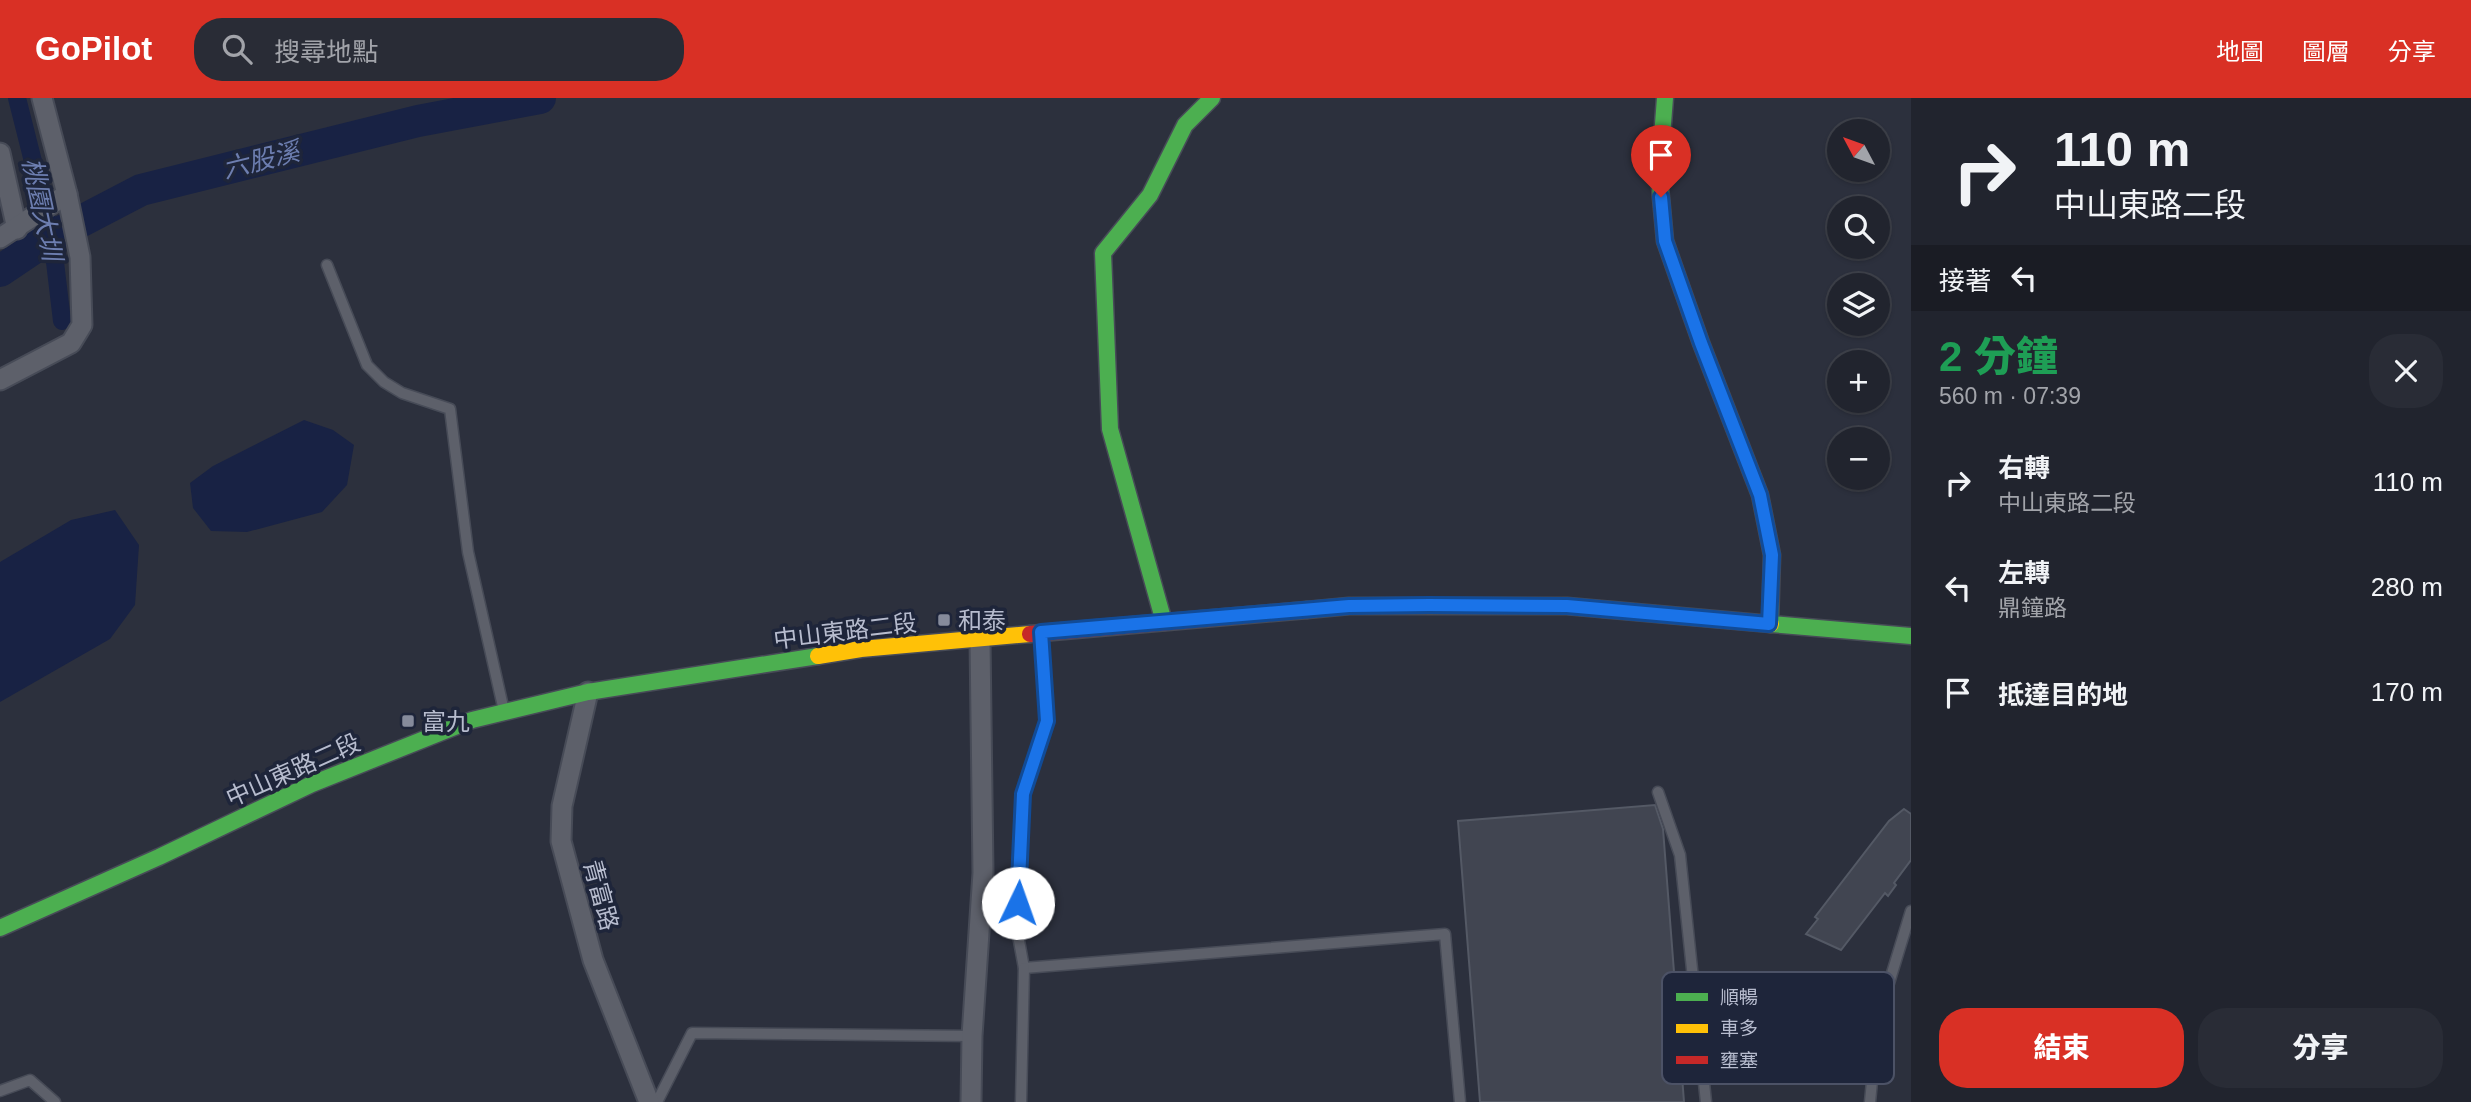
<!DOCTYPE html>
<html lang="zh-TW">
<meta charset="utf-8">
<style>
:root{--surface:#21242e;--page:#292c36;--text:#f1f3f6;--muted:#a2a4aa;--line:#3e414a;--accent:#d93025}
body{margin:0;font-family:Helvetica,"Noto Sans TC",sans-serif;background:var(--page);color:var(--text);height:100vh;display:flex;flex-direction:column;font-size:26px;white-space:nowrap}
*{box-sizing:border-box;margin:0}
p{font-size:23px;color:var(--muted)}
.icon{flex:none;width:38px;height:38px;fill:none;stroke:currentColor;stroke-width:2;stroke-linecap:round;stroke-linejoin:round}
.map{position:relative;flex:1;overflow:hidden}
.sheet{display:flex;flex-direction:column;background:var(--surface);width:560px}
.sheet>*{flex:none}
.banner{background:#21242e;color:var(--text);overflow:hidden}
.needle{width:46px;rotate:311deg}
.buttons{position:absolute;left:1827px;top:21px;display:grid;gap:14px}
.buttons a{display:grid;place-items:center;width:63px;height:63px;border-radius:50%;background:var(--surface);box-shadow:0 2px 5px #0004,0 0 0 2px var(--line);font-size:35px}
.pin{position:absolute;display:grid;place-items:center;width:60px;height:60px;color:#fff;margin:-72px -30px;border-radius:50% 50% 50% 0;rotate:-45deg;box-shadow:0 0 7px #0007}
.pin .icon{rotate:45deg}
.me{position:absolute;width:77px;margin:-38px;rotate:3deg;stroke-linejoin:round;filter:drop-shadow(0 0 5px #0008)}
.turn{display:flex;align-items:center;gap:24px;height:147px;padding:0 28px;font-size:32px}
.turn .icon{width:91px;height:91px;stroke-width:2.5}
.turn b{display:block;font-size:49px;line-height:60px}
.then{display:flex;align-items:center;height:66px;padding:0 28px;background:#0003;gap:14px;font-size:26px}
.round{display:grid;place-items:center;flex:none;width:74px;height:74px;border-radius:28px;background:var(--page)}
.head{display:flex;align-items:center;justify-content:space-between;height:119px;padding:0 28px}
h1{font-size:42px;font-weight:800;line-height:52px;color:#1e9e55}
.button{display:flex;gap:14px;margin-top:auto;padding:14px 28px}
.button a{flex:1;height:80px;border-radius:28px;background:var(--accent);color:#fff;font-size:28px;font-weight:800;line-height:80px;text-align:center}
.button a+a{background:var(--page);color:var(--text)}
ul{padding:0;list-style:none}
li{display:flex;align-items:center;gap:21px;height:105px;padding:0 28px}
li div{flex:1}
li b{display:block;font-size:26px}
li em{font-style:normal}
header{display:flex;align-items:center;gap:42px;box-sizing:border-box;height:98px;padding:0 35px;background:var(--accent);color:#fff}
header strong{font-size:33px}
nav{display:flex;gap:38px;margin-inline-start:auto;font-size:24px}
.search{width:490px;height:63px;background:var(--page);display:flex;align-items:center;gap:18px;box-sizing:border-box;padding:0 24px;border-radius:28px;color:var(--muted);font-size:26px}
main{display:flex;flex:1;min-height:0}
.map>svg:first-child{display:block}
</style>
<header>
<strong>GoPilot</strong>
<div class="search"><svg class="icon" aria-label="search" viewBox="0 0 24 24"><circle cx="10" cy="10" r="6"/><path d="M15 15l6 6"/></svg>搜尋地點</div>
<nav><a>地圖</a><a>圖層</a><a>分享</a></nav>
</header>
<main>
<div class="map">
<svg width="1911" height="1004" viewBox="0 0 1911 1004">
<rect width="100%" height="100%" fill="#2c303d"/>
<g fill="#182244">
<path d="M304,322L333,332L354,347L347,387L322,414L247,434L211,433L193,410L190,385L213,368Z"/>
<path d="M115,412L139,447L135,507L110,541L0,604V464L71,422Z"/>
</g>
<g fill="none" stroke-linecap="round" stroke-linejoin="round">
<path stroke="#182244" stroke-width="18" d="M17,0L44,107L55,164L62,223"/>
<path stroke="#182244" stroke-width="32" d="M0,173L49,140L141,92L418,23L540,0"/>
</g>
<g fill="#414551" stroke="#545965" stroke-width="2">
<path d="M1655,707L1663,731L1684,1004H1480L1458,723Z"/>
<path d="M1904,711L1911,716V762L1894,785L1896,787L1888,798L1885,795L1841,852L1806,836L1818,821L1815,819L1889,723Z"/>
</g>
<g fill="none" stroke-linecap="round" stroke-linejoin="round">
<g stroke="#474b57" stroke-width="13">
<g id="lane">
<path d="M327,167L367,267L384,284L402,295L450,311L468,454L504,613"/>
<path d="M1041,535L1047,623L1023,696L1017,832L1024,870L1445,836L1460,1004"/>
<path d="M1658,694L1680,757L1706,1004"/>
<path d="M0,993L30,982L55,1004"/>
<path d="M657,1004L692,935L972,938"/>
<path d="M1021,1004L1024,870"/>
<path d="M1870,1004L1878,921L1911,813"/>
</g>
</g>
<g stroke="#474b57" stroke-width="23">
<g id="street">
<path d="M0,55L17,131"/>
<path d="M0,140L67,96"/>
<path d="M0,282L71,245L82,227L80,159L67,96L42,0"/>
<path d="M588,594L562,708L561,743L593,862L649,1004"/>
<path d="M971,1004L972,938L983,775L980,542"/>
</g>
</g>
<g stroke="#474b57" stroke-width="19">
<g id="fast">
<path d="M1665,0L1659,78L1665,143L1701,245L1760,397L1772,457L1770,526"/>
<path d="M1164,524L1110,331L1103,155L1150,97L1185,27L1212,0"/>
<path d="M1771,526L1911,538"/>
<path d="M0,830L159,759L312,686L472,622L588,594L818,558"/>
</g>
</g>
<g stroke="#474b57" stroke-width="19">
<g id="slow">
<path d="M1307,512L1349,508H1567L1771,526"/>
<path d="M818,558L861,551L1030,536"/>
</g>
</g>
<g stroke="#474b57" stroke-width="19">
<path id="jam" d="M1030,536L1307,512"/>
</g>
<use href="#lane" stroke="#5d606a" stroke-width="10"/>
<use href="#street" stroke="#5d606a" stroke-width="19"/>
<use href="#fast" stroke="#4caf50" stroke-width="16"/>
<use href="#slow" stroke="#ffc107" stroke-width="16"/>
<use href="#jam" stroke="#c62828" stroke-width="16"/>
</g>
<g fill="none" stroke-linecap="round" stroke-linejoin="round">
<g stroke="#114b97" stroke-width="18">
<path id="route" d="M1018,805L1023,696L1047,623L1041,534L1349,508L1429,507L1567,508L1769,526L1772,457L1760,397L1701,245L1665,143L1661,99"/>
</g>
<use href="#route" stroke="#1a73e8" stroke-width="12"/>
</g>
<g fill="#868b9b" stroke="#1e253a" stroke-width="2.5">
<rect x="937" y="515" width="14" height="14" rx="3.5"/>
<rect x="401" y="616" width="14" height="14" rx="3.5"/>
</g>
<g text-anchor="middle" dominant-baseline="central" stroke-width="7" stroke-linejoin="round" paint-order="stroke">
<g font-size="24" fill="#b7bcce" stroke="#1e253a" text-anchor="start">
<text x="958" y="522">和泰</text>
<text x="422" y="623">富九</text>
</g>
<g font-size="24" fill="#b7bcce" stroke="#1e253a">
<text transform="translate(845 533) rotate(-7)">中山東路二段</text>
<text transform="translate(293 672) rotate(-24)">中山東路二段</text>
<text transform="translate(601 797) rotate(75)">青富路</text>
</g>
<g font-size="26" font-style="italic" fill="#6d7eb0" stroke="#1e253a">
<text transform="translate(261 62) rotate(-14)">六股溪</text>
<text transform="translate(42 111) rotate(78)">桃園大圳</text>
</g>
</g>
<rect x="1662" y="874" width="232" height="112" rx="10" fill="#1e253a" stroke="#4c5266" stroke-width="2"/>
<rect x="1676" y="895" width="32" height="8" fill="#4caf50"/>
<rect x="1676" y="926" width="32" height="9" fill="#ffc107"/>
<rect x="1676" y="958" width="32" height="8" fill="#c62828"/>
<g font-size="19" fill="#b7bcce">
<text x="1720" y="906">順暢</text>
<text x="1720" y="937">車多</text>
<text x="1720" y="969">壅塞</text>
</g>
</svg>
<div class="buttons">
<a><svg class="needle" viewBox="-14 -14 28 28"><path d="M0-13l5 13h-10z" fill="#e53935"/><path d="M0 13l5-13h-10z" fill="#a2a4aa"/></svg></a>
<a><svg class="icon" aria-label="search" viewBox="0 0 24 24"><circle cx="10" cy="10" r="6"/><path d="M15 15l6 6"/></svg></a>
<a><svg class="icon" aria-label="layers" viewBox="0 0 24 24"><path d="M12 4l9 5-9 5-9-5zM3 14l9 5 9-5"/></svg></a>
<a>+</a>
<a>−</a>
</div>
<div class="pin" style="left:1661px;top:99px;background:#d93025"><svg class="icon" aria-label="arrive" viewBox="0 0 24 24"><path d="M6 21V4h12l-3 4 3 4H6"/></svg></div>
<svg class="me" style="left:1018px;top:805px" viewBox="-20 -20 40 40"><circle r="19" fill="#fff"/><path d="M0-13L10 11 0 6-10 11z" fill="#1a73e8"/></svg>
</div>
<section class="sheet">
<div class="banner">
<div class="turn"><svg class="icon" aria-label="right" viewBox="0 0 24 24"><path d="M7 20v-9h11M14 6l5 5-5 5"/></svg><div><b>110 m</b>中山東路二段</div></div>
<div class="then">接著<svg class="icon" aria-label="left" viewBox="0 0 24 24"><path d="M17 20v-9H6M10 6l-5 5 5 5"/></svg></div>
</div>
<div class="head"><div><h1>2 分鐘</h1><p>560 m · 07:39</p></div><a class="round"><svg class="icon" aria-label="close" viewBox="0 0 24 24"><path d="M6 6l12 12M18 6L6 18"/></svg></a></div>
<ul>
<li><svg class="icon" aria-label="right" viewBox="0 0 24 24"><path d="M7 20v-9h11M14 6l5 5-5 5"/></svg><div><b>右轉</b><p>中山東路二段</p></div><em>110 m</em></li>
<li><svg class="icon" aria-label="left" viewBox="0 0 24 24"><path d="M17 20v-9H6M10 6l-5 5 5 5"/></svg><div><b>左轉</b><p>鼎鐘路</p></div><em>280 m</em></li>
<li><svg class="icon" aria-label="arrive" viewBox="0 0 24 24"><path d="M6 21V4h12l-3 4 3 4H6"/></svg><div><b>抵達目的地</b></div><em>170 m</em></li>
</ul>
<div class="button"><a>結束</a><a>分享</a></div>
</section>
</main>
